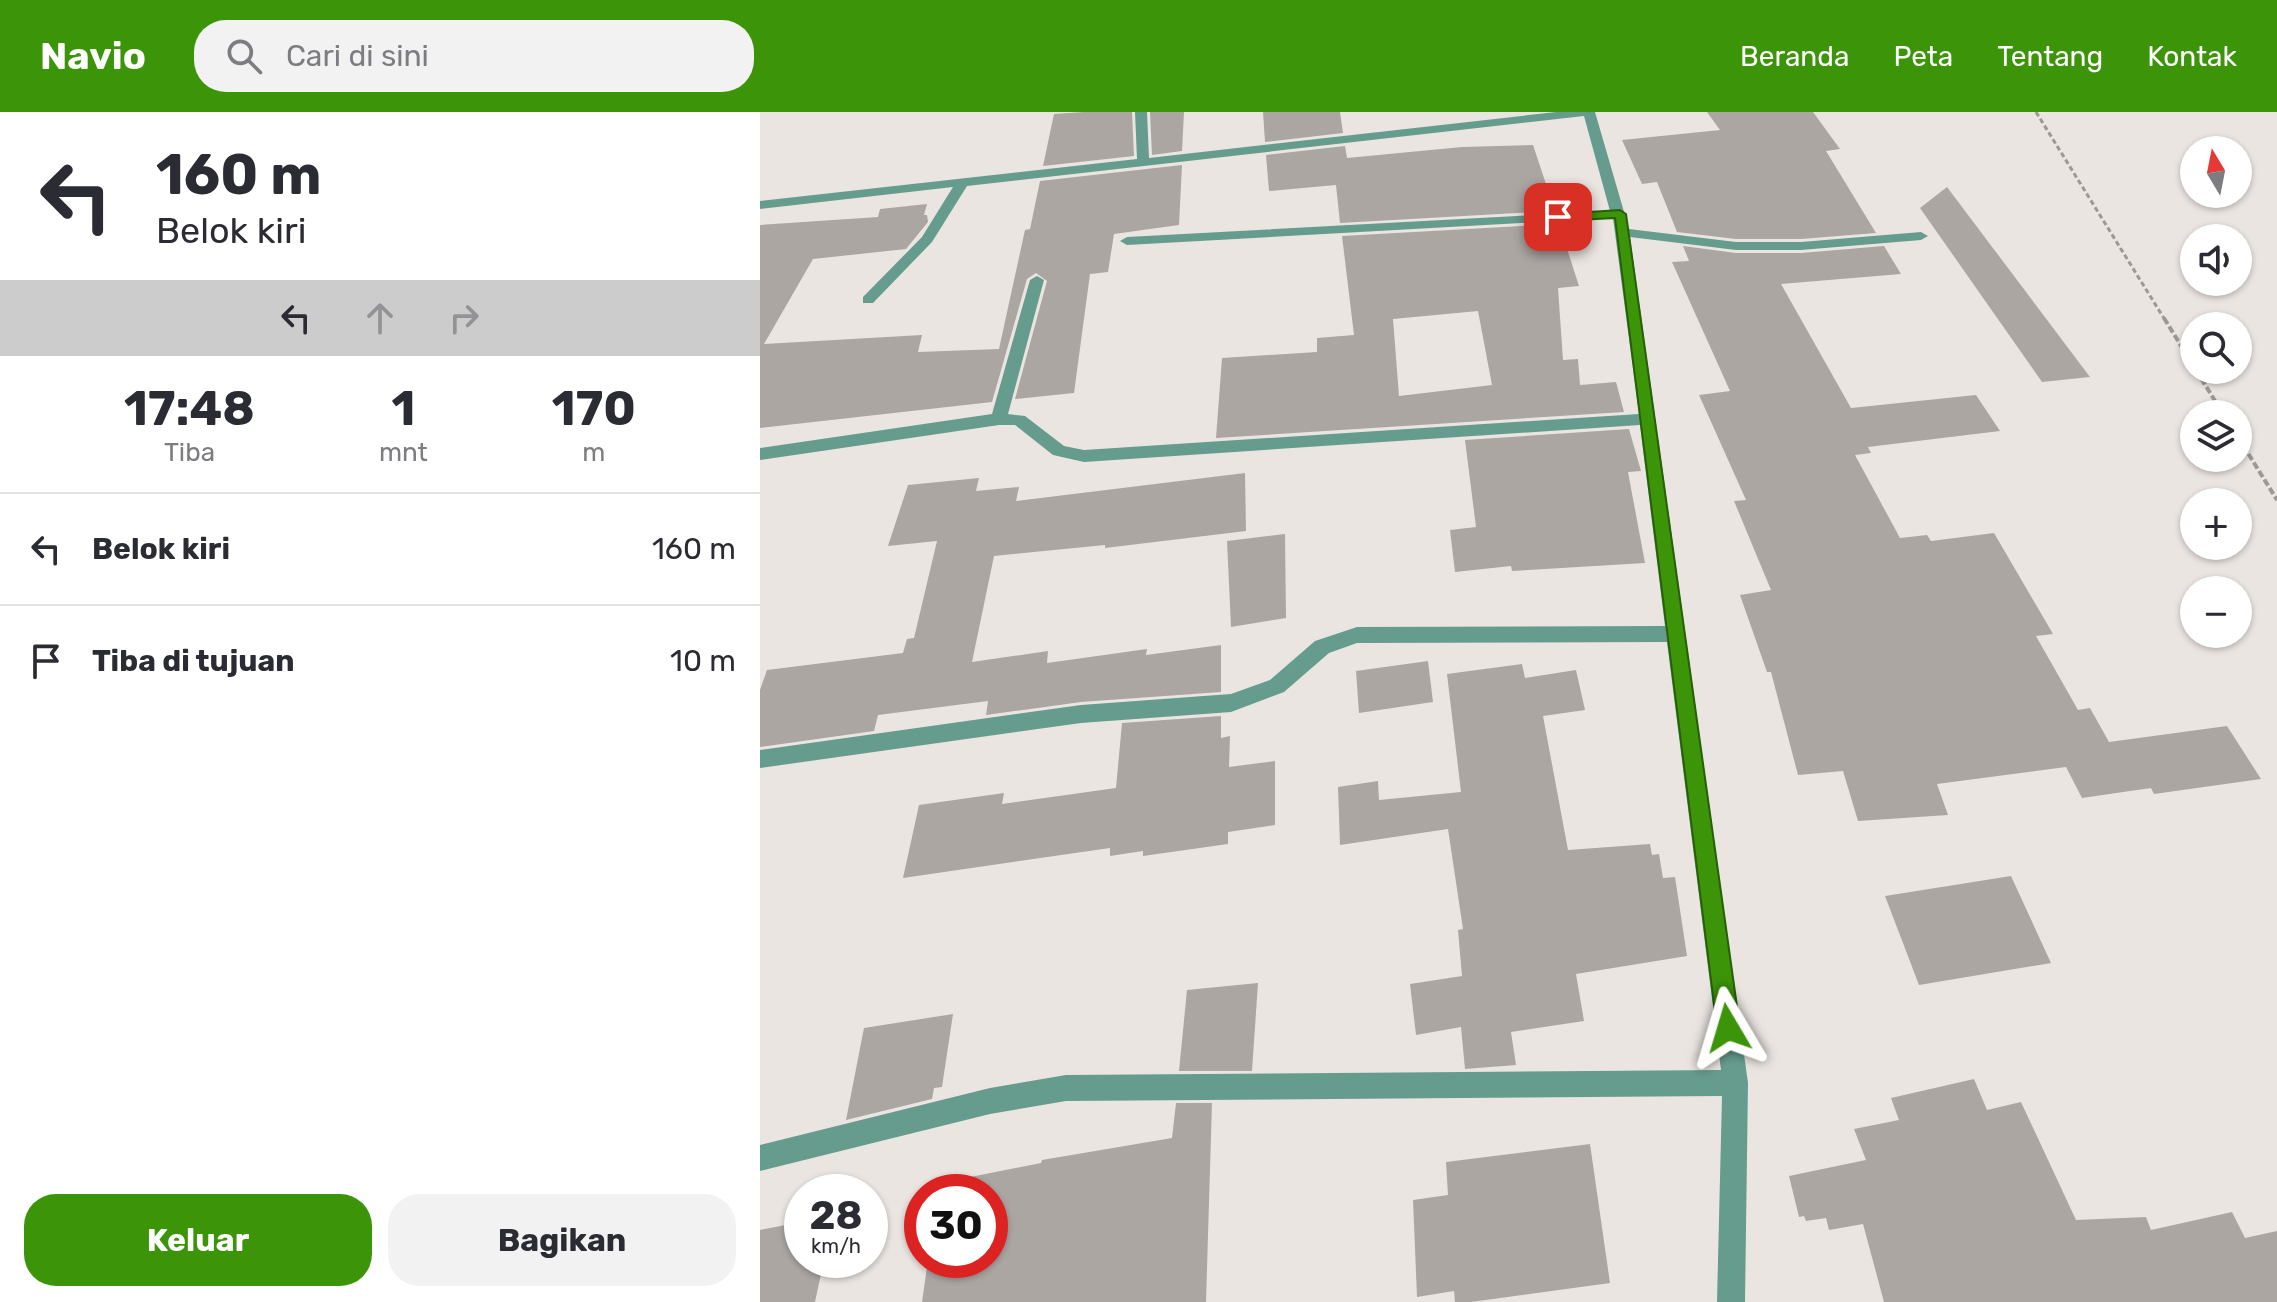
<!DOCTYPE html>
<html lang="id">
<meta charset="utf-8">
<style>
:root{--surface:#fff;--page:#f2f2f3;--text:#2b2b33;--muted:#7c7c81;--line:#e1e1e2;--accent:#3c9409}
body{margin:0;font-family:Rubik,sans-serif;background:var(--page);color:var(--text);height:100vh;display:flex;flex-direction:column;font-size:30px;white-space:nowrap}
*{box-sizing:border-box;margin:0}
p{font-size:26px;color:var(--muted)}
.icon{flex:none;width:44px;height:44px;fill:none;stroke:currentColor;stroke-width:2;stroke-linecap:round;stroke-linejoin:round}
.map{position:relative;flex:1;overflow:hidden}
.panel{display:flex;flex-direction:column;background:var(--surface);width:760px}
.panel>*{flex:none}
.guide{background:#fff;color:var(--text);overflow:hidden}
.needle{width:52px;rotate:350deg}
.buttons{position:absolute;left:1420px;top:24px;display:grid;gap:16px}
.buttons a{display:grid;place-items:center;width:72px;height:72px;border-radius:50%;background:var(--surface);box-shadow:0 2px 6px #0004;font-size:40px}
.speed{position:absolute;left:24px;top:1062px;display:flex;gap:16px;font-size:40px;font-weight:700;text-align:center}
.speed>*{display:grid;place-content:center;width:104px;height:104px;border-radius:50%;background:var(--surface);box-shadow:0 2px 6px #0004;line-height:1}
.speed small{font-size:20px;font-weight:400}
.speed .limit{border:12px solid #d22;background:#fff;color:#111}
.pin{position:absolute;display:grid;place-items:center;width:68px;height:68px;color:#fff;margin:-34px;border-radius:16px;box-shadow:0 4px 12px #0006}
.me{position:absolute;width:88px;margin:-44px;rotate:353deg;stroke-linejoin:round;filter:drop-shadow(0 0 6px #0008)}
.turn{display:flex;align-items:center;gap:28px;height:168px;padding:0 24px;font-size:36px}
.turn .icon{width:104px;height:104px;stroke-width:2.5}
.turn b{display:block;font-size:56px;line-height:68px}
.lanes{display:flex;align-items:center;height:76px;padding:0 24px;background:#0003;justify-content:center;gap:40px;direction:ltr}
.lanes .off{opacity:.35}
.eta{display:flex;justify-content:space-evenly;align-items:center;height:136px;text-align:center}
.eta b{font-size:48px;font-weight:700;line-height:56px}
.action{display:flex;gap:16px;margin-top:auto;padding:16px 24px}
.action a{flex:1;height:92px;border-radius:32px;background:var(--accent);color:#fff;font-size:32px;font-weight:700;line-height:92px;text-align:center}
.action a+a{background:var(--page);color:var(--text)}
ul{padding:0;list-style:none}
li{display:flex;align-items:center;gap:24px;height:112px;padding:0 24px;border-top:2px solid var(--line)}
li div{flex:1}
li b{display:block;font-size:30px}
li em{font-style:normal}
header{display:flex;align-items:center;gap:48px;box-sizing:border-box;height:112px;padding:0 40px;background:var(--accent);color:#fff}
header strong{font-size:38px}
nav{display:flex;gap:44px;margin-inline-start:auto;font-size:28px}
.search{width:560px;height:72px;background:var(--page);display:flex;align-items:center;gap:20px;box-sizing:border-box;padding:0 28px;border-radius:32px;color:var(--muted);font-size:30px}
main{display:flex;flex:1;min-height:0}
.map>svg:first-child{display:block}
</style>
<header>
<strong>Navio</strong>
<div class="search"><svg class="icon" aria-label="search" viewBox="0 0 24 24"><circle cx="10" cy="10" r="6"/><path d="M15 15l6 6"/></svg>Cari di sini</div>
<nav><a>Beranda</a><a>Peta</a><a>Tentang</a><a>Kontak</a></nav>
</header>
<main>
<section class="panel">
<div class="guide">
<div class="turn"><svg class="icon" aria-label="left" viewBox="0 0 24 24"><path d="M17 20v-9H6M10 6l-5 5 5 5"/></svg><div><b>160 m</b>Belok kiri</div></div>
<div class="lanes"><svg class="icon" aria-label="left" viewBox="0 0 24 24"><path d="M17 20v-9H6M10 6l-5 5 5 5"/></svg><svg class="icon off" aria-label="ahead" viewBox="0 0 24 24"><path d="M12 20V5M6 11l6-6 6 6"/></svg><svg class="icon off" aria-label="right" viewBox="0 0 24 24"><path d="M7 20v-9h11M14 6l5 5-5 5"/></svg></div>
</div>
<div class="eta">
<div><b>17:48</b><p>Tiba</p></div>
<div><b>1</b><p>mnt</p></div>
<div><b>170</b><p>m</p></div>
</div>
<ul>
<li><svg class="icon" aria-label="left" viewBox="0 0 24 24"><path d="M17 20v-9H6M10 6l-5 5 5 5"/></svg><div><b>Belok kiri</b></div><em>160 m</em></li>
<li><svg class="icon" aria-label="arrive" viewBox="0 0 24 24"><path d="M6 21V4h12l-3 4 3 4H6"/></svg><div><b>Tiba di tujuan</b></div><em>10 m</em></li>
</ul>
<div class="action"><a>Keluar</a><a>Bagikan</a></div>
</section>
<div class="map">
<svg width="1517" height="1190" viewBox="0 0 1517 1190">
<rect width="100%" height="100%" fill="#ebe5e1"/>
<g fill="#aca6a3" fill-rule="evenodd">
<path d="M324,0H372L374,44L283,54L294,2Z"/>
<path d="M390,0H424L422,39L392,43Z"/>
<path d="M503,0H580L583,21L505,30Z"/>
<path d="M947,0H1053L1080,37L1066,39L1116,121L1041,127H976L917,120L897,70L882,72L862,28L960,18Z"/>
<path d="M773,33L795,99L580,111L576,73L509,79L506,43L585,34L587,46L702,35Z"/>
<path d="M422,53L419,113L354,122L348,160L330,162L314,281L255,287L287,169L276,161L267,167L232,290L0,316V113L118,105L120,97L167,92L164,103H167L168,110L146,137L53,147L4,232L162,223L158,240L239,237L265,118L270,117L280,69Z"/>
<path d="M1187,75L1330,265L1282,270L1160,96Z"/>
<path d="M799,112L819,174L798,176L803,248L818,247L820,273L856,270L864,300L456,326L462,246L557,240V226L594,223L582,124ZM718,199L732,273L639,284L633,207Z"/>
<path d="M923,134L976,141H1041L1124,134L1141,162L1021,172L1091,296L1216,283L1240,319L1108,335L1111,341L1095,343L1140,426L1167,423L1171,429L1234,421L1293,522L1276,524L1318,598L1330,596L1349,630L1467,614L1501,667L1394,682L1391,676L1322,686L1306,655L1177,672L1188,703L1098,709L1083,659L1038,663L1011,560H1007L980,483L1011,478L974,389L986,388L939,283L970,279L912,150L929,149Z"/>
<path d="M869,317L881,359L868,360L885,451L752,459L751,454L695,460L690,418L716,415L705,328Z"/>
<path d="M485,361L486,419L345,436V433L234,444L212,550L288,539L287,551L387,537L386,543L461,533V580L321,590L226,603L228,589L118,603L114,619L0,635V578L7,558L143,541L147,527L154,526L177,429L128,434L148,373L219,366L216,379L259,375L256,389Z"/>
<path d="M525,422L526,506L471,515L467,429Z"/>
<path d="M668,549L673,590L599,601L596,559Z"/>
<path d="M762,552L765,566L816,558L825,598L783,604L808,738L890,732L892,743L899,742L903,766L915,765L927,844L816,862L824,909L751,920L756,953L705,957L701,915L656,923L650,872L702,864L698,818L703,817L688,717L580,733L578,675L618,669L619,688L701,680L687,562Z"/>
<path d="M461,604V626L470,624L469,655L515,649V713L468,720V732L383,744V739L350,744V736L143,766L159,693L244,681L242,692L356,676L362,611Z"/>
<path d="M1251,764L1291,851L1159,873L1125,784Z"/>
<path d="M498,871L492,959H419L427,878Z"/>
<path d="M193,902L182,975L174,976L172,987L86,1008L104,916Z"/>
<path d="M1214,967L1227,998L1261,990L1316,1108L1386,1105L1391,1118L1472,1100L1485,1126L1517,1119V1190H1124L1103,1112L1069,1118L1066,1106L1046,1109L1044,1104L1039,1105L1029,1064L1106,1048L1094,1017L1139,1008L1131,986Z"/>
<path d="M416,991H452L446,1190H162L168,1148H230V1080H179L180,1071L281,1051L282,1048L412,1026Z"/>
<path d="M830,1032L850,1171L711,1190H695L694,1179L657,1185L653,1088L688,1083L686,1050Z"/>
<path d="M42,1110V1148H64L55,1190H0V1118Z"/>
</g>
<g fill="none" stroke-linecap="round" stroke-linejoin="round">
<path stroke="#9c9895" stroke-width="3" stroke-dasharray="5 3" stroke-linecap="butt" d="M1276,0L1405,208"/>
<g stroke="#9c9895" stroke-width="4" stroke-dasharray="7 3" stroke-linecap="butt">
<path d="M1404,206L1434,255"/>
<path d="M1436,258L1463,302"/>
<path d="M1478,325L1517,388"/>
</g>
<path fill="#669c8e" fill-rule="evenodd" d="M375,0H387L389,46L796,0H835L869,117L976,130H1041L1161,120L1168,124L1161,128L1041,138H976L870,125L988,971L985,1190H957L962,984L306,989L230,1002L0,1059V1033L230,976L306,963L961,958L907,530L597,531L569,541L524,580L471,600L321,611L0,656V638L321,593L471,582L510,568L555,529L597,515L905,514L880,313L324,350L293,343L255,313H239L0,348V336L232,302L270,168L277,164L284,168L248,302L265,304L304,334L324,338L879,302L853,106L367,133L360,129L367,125L850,99L824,4L207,74L172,130L113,191H103V185L162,125L193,75L0,97V89L377,47Z"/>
</g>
<path fill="#3c9409" stroke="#276006" stroke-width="2" d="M860,98L866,102L980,916L976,924L968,927L961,924L957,916L855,106L798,109L792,105L798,102Z"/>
</svg>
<div class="buttons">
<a><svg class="needle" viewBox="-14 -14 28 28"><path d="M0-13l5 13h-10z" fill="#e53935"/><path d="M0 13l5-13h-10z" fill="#7c7c81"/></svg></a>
<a><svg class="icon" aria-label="sound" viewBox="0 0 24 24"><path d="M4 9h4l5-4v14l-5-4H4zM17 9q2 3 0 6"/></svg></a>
<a><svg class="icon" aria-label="search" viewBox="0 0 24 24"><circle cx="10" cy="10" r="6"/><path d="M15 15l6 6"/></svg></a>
<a><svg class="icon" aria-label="layers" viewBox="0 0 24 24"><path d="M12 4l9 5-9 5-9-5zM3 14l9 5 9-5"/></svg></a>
<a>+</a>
<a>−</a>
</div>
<div class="speed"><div>28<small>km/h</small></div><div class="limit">30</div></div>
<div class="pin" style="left:798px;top:105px;background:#d93025"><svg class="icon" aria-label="arrive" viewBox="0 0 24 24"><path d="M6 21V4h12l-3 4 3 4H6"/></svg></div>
<svg class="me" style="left:968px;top:916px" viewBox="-20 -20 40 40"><path d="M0-17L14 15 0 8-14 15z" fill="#3c9409" stroke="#fff" stroke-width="4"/></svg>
</div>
</main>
